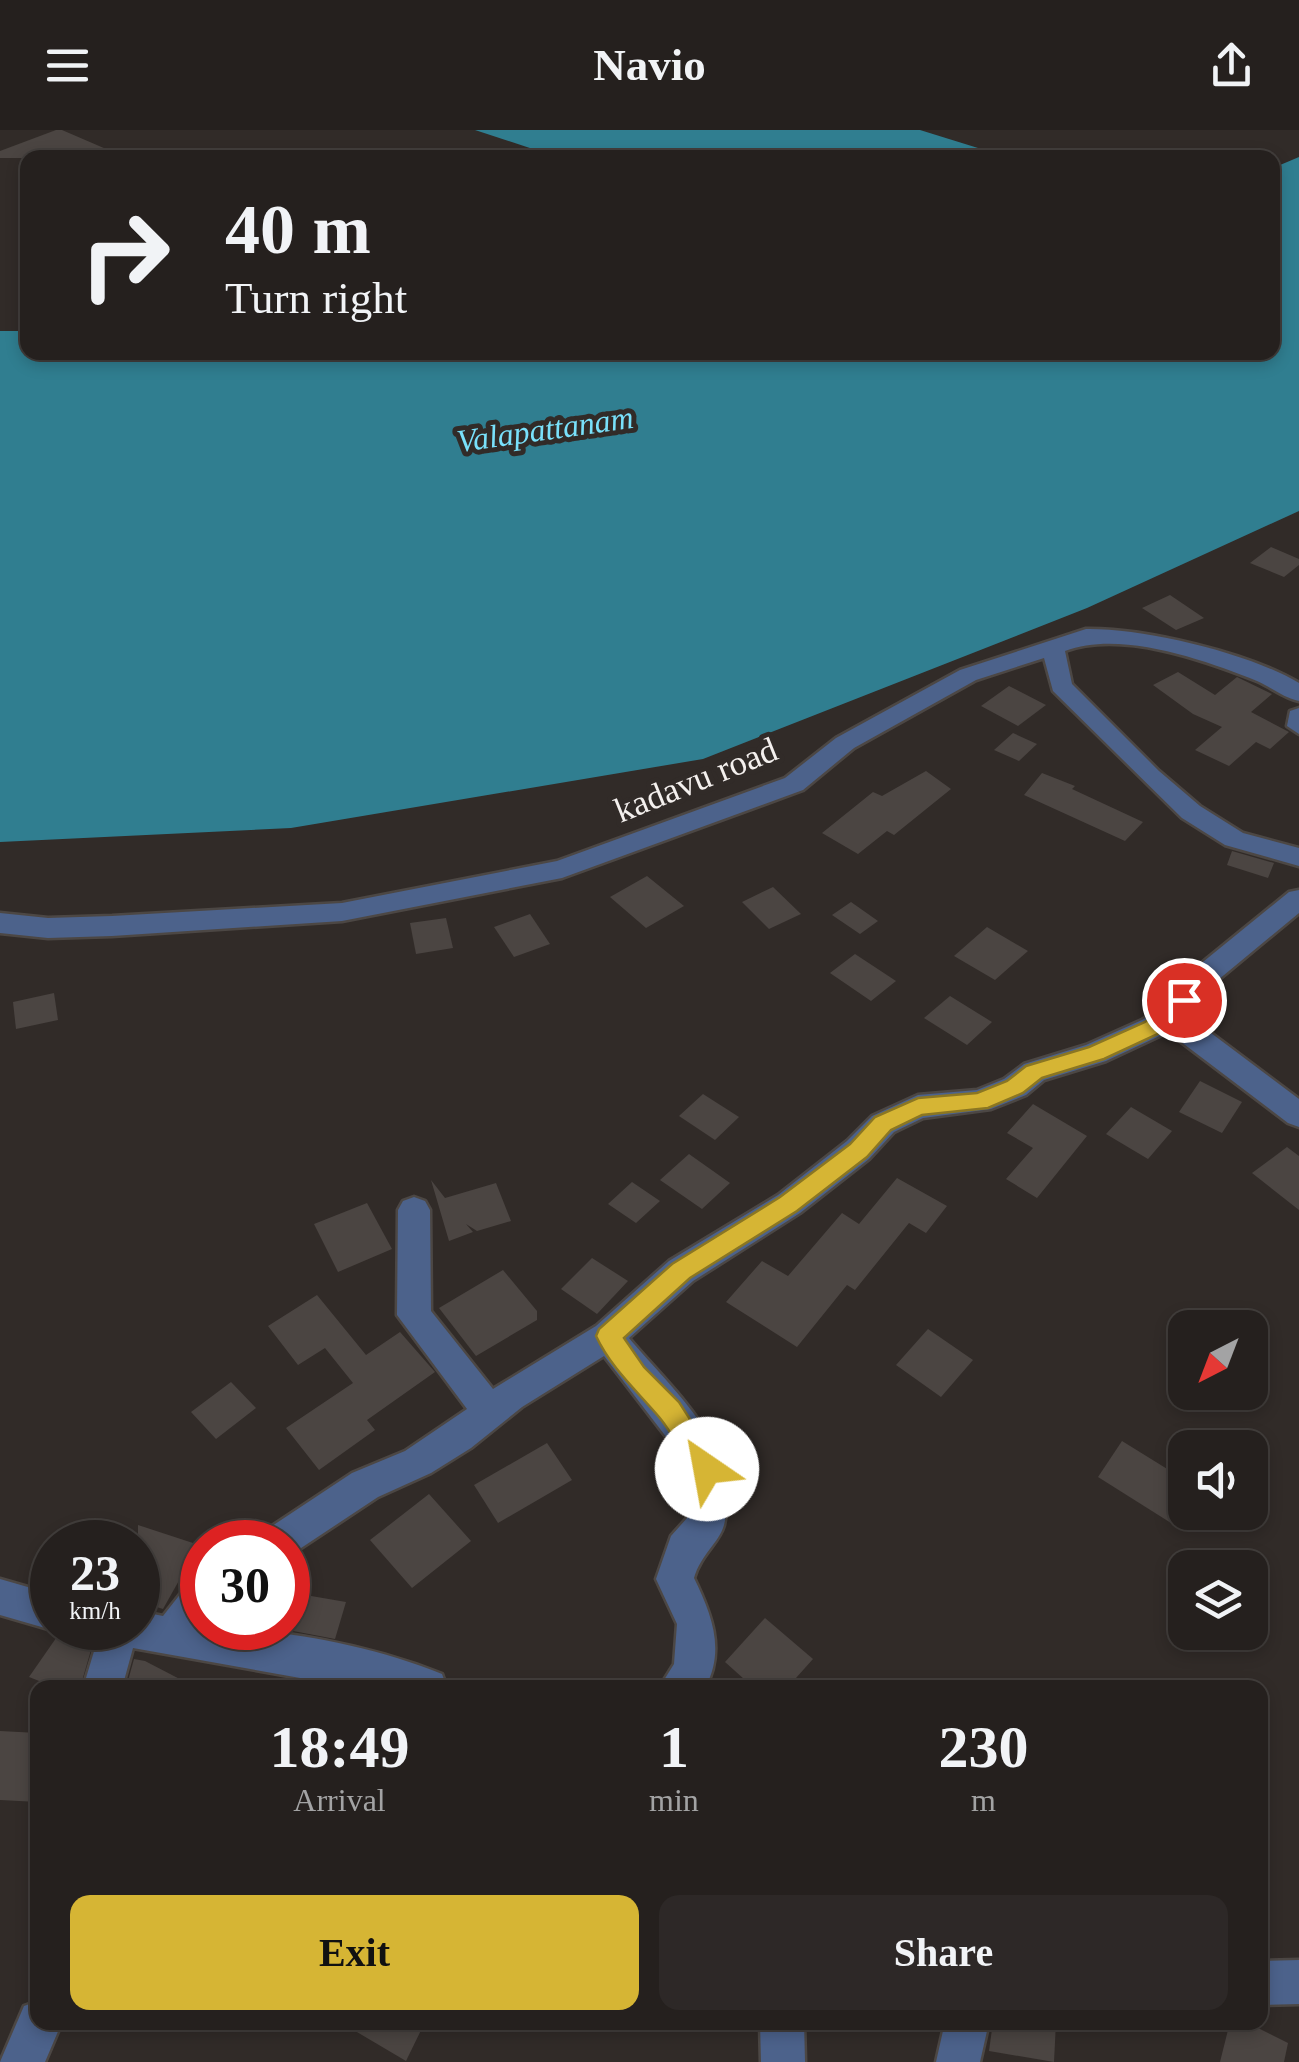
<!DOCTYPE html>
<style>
:root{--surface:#25201e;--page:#2d2827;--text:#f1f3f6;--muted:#a3a3a4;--line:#423e3c;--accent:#d6b534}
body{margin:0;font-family:Georgia,serif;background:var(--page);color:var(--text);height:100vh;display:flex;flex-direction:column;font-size:38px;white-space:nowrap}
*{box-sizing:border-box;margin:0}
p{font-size:32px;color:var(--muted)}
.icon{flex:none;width:55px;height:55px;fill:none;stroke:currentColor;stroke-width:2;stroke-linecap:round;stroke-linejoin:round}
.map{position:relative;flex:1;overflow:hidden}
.sheet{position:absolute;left:30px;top:1550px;width:1238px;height:350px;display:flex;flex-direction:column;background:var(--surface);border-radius:20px;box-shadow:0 5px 15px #0003,0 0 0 2px var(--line)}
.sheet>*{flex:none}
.guide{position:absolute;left:20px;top:20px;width:1260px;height:210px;border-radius:20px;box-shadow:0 5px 15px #0003,0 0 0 2px var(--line);background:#25201e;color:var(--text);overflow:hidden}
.needle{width:65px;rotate:222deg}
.fabs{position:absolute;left:1168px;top:1180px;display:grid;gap:20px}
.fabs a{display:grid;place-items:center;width:100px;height:100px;border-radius:20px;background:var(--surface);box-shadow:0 5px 15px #0003,0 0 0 2px var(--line);font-size:50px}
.speed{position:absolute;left:30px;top:1390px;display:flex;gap:20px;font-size:50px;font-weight:700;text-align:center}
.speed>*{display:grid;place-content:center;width:130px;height:130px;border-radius:50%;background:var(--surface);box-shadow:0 5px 15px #0003,0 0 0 2px var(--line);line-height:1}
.speed small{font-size:25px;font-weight:400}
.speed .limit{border:15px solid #d22;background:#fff;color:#111}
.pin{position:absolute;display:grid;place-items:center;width:85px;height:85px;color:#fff;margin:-42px;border:5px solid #fff;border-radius:50%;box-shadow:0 2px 10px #0007}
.me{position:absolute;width:110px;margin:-55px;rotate:327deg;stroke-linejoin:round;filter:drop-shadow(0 0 8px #0008)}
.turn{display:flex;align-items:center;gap:35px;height:210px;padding:0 40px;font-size:45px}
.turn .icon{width:130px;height:130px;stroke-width:2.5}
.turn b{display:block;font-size:70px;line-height:85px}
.eta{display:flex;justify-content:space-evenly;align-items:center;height:170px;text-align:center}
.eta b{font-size:60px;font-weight:800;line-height:70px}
.cta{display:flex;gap:20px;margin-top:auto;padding:20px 40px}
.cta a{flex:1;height:115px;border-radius:20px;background:var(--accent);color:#111;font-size:40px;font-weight:800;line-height:115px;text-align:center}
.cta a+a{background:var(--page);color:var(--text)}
header{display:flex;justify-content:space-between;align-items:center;height:130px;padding:0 40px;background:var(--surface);font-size:45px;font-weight:800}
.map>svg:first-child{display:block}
</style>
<header><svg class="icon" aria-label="menu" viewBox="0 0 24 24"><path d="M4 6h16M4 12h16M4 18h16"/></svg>Navio<svg class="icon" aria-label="share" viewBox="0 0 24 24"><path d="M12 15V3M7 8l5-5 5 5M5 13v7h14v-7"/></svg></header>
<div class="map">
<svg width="1299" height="1932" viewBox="0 0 1299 1932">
<rect width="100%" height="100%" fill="#312b28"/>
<g fill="#307e90">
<path d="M475,0H920L1007,27L560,28Z"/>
<path d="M1299,27V381L1087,478L703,629L291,698L0,712V201H27L28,222H1272L1273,38Z"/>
</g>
<g fill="#4b4542">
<path d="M56,0H62L127,28H0V21Z"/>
<path d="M1271,417L1299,429V435L1284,447L1250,433Z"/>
<path d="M1170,465L1204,488L1176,500L1142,478Z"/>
<path d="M1178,542L1215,565L1237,547L1272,564L1251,582L1289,602L1270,619L1256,612L1229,636L1195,620L1222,597L1193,584L1153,555Z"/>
<path d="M1009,556L1046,575L1018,596L981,576Z"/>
<path d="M1013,603L1037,614L1019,631L994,620Z"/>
<path d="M926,641L951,659L894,705L887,701L858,724L822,703L873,662L882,666Z"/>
<path d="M1042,643L1075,656L1072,659L1143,692L1125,711L1024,665Z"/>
<path d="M1232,721L1274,733L1268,748L1227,735Z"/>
<path d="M647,746L684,776L646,798L610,767Z"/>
<path d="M773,757L801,784L769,799L742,772Z"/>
<path d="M851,772L878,791L860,804L832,785Z"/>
<path d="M530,784L550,814L514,827L494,797Z"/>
<path d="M446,788L453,818L416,824L410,793Z"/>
<path d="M987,797L1028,821L995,850L954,826Z"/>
<path d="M855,824L896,851L871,871L830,843Z"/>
<path d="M54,863L58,890L16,899L13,872Z"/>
<path d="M950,866L992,892L967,915L924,888Z"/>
<path d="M1200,951L1242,972L1222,1003L1179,982Z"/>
<path d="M703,964L739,987L715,1010L679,986Z"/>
<path d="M1033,974L1087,1006L1037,1068L1006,1049L1033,1018L1007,1003Z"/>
<path d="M1131,977L1172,1001L1148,1029L1106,1004Z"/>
<path d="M1287,1017L1299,1026V1080L1252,1043Z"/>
<path d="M689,1024L730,1053L702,1079L660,1050Z"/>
<path d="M897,1048L947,1076L926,1103L909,1093L855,1160L847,1155L797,1217L726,1172L762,1131L788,1146L842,1083L859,1094Z"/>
<path d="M431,1050L445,1068L496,1053L511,1091L477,1101L466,1094L473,1102L449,1111Z"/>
<path d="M632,1052L660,1071L636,1093L608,1074Z"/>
<path d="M367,1073L392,1119L338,1142L314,1094Z"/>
<path d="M592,1128L628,1151L597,1184L561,1159Z"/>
<path d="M503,1140L537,1181V1190L476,1226L439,1178Z"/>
<path d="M317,1165L366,1225L400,1202L435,1242L367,1290L375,1300L319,1340L286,1298L353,1253L325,1218L298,1235L268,1196Z"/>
<path d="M928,1199L973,1230L941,1267L896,1235Z"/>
<path d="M231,1252L256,1278L216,1309L191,1282Z"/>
<path d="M1122,1311L1185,1350V1370L1171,1393L1098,1347Z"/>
<path d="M547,1313L572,1350L498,1393L474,1355Z"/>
<path d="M429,1364L471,1411L412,1458L370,1410Z"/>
<path d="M138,1395L199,1415L163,1479L138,1471Z"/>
<path d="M288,1462L346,1472L335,1509L288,1500Z"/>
<path d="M765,1488L813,1529L787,1558H754L725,1532Z"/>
<path d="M61,1501L93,1513L80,1558H57L29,1547Z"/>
<path d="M134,1529L145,1531L197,1558H126Z"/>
<path d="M0,1601L38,1603V1672L0,1670Z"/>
<path d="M340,1892H425L406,1931Z"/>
<path d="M993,1892H1056L1054,1932L989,1921Z"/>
<path d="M1230,1892H1246L1288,1913L1284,1932H1220Z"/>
</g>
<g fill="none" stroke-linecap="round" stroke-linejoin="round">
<g stroke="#4c4744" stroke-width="5">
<g id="street">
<path d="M1086,499C1144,498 1249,523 1299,553V571C1284,568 1271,557 1257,551C1204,530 1121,500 1065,521L1072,554L1159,641L1200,676L1243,703L1299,718V736L1225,715L1182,688L1053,561L1044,528L976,550L854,618L803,660L562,748L342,791L112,806L48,808L0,803V783L48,788L112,786L342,773L557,731L785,648L836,608L960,540Z"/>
<path d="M1299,578V604L1287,596L1290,581Z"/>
<path d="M1299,760V783L1218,850L1187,885L1299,969V997L1288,993L1168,902L1106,931L1044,950L1026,965L991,979L923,988L894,1002L869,1029L800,1083L693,1151L629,1208C673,1261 743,1318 724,1395C719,1413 701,1424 694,1448C711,1483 726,1520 705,1558H659L674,1534L677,1494L656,1449L671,1406L688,1387L687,1334L604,1226L522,1277L471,1318L431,1343L378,1367L292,1424L288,1426V1412H261L266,1400L352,1343L405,1321L467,1279L397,1185L398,1080L403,1071L414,1067L425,1071L430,1080L431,1181L493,1259L596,1196L669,1131L778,1065L847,1011L872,986L918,965L977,960L1004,949L1024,934L1086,915L1142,890L1159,880L1198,836L1289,762Z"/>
<path d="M202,1448V1498C279,1498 370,1515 442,1544L447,1558H356L133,1518L122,1558H83L101,1498H138V1481L163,1486L189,1453Z"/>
<path d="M0,1449L52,1464V1498H59L52,1500L0,1485Z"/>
<path d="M1299,1830V1874L1260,1875V1831Z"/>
<path d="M38,1871V1892H62L45,1932H0L24,1876Z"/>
<path d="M760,1892H804L805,1932H761Z"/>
<path d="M945,1892H989L980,1932H936Z"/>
</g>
</g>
<use href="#street" fill="#4c628b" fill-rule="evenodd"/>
</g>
<path fill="#d6b534" stroke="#8b7622" stroke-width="2.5" d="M1184,862L1192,864V875L1160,903L1104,929L1042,948L1023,963L988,978L922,985L891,1000L867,1027L797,1081L690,1148L624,1208L644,1237L679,1272L716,1330L720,1339L716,1347L707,1351L697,1347C685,1328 674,1305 659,1287C636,1260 611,1238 596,1206L599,1199L672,1134L780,1067L850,1014L875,987L918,968L977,963L1007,951L1026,936L1089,917L1145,892Z"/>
<g text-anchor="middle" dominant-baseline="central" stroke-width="10" stroke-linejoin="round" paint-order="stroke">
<g font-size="32" font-style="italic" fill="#79e1fb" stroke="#312b28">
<text transform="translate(545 299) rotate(-8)">Valapattanam</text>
</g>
<g font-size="35" fill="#f4f0ee" stroke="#312b28">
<text transform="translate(696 650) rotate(-22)">kadavu road</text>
</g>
</g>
</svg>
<div class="fabs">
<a><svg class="needle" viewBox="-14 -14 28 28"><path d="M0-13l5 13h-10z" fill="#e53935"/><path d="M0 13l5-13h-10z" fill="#a3a3a4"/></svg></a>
<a><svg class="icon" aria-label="sound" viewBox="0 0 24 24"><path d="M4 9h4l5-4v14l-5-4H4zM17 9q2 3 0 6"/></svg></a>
<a><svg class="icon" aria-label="layers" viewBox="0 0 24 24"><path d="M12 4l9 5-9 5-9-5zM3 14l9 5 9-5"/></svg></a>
</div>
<div class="speed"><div>23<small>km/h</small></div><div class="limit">30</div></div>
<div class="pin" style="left:1184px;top:870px;background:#d93025"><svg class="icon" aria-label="arrive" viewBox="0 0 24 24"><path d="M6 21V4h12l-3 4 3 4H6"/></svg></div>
<svg class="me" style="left:707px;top:1339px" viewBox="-20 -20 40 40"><circle r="19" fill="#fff"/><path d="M0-13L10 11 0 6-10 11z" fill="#d6b534"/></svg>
<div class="guide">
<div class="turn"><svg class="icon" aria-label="right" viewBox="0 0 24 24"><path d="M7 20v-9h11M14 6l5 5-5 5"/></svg><div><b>40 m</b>Turn right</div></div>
</div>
<section class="sheet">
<div class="eta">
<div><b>18:49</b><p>Arrival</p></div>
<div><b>1</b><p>min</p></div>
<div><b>230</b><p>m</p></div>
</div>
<div class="cta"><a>Exit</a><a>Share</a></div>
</section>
</div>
